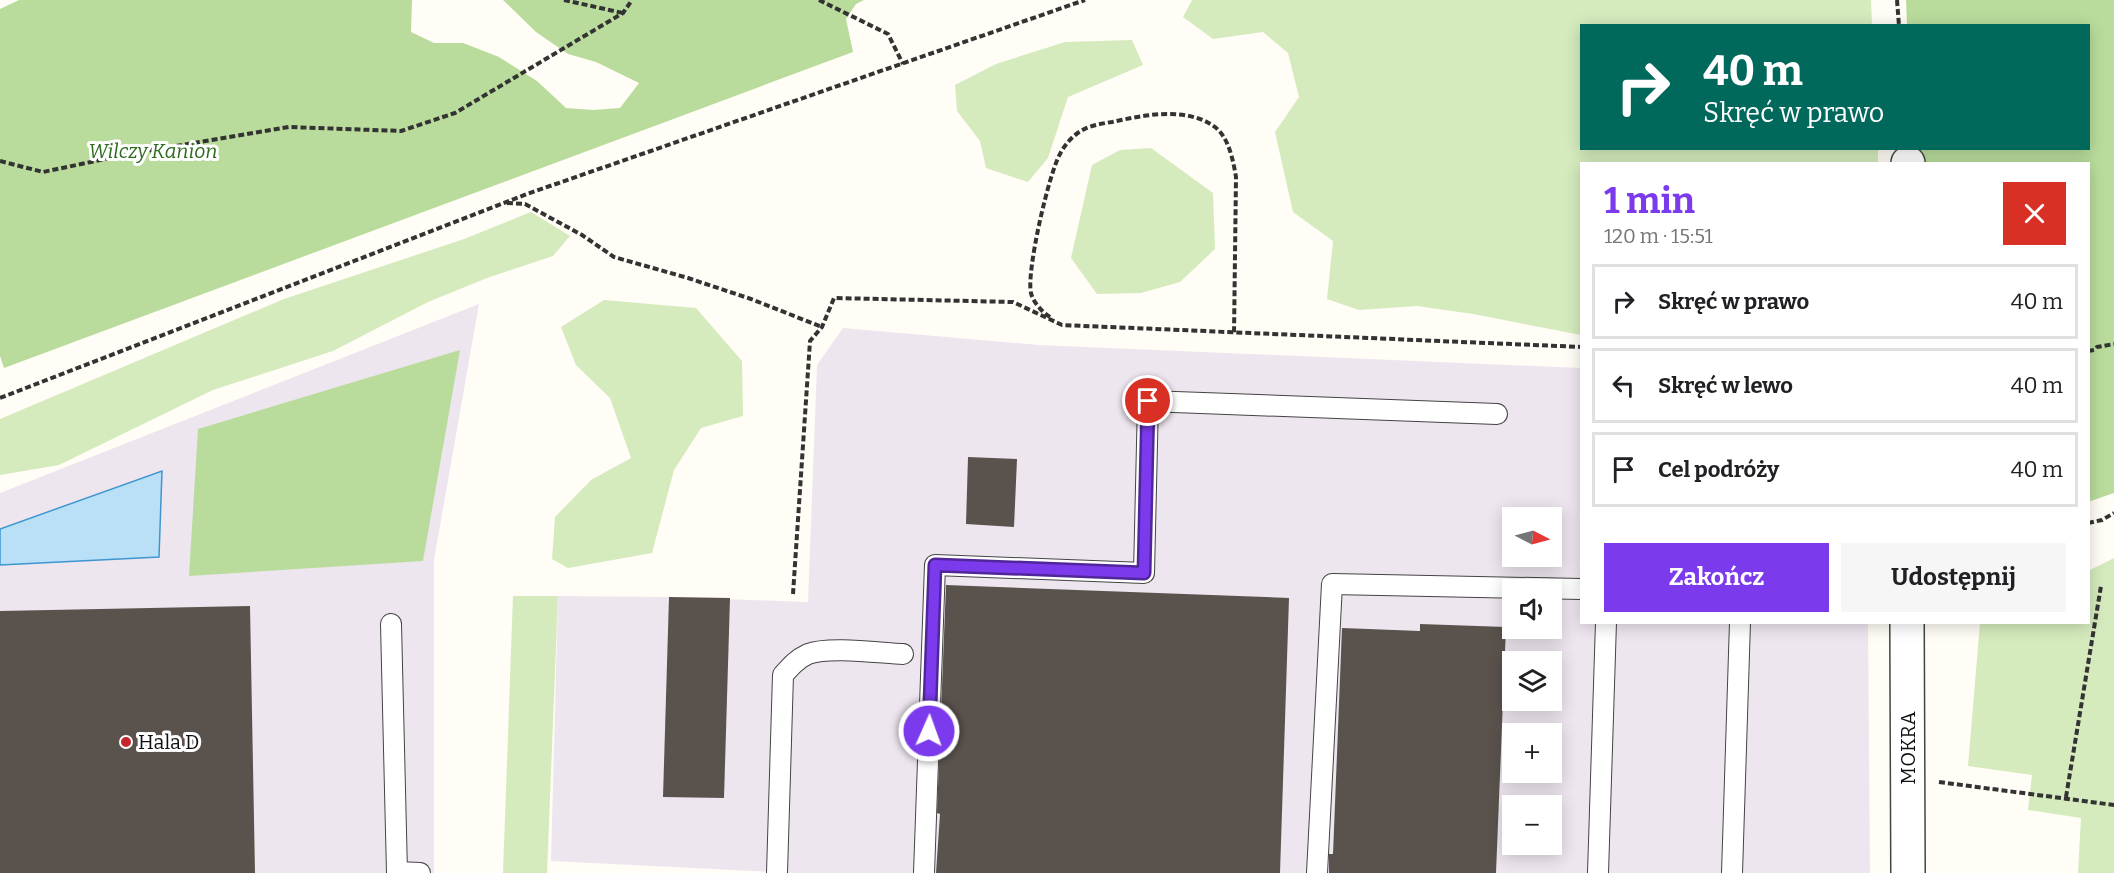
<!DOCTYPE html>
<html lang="pl">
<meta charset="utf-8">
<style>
:root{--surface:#fff;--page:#f6f6f6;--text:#202124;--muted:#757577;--line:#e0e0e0;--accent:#7c3aed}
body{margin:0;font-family:Bitter,serif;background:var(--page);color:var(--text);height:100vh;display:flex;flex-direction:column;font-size:22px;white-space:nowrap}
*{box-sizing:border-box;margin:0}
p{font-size:20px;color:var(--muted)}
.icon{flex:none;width:33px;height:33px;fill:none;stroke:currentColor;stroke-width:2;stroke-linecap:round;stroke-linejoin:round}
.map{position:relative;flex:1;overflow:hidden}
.details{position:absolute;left:1580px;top:162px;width:510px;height:462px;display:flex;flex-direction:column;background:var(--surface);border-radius:0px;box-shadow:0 3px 15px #0003}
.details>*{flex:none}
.guide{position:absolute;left:1580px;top:24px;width:510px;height:126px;border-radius:0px;box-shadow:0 3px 15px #0003;background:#00695c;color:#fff;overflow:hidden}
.needle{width:39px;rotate:96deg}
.buttons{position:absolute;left:1502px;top:507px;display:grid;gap:12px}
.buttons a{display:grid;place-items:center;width:60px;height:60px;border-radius:0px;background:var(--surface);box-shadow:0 3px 15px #0003;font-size:30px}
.pin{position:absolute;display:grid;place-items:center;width:51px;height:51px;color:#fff;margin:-26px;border:3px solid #fff;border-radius:50%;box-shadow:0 2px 6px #0007}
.me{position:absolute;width:66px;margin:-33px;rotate:2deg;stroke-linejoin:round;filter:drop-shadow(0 0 4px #0008)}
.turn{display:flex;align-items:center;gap:21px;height:126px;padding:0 24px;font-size:27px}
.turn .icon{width:78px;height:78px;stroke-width:2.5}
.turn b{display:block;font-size:42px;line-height:51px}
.round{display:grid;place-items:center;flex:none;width:63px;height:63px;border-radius:0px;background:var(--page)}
.overview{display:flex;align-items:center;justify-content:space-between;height:102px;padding:0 24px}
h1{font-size:36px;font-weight:700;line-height:45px;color:var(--accent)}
.primary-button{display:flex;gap:12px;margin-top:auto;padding:12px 24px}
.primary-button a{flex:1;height:69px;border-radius:0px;background:var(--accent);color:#fff;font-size:24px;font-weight:700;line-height:69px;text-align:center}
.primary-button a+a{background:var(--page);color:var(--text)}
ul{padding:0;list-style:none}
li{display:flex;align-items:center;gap:18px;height:75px;margin:0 12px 9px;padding:0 12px;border:3px solid var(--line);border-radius:0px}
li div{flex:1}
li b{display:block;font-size:22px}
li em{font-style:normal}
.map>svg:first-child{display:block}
</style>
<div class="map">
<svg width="2114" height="873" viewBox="0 0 2114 873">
<rect width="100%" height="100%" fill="#fffdf5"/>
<g fill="#eee6ef" fill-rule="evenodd">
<path d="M479,304L434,560V873H0V493Z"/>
<path d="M843,328L1039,345L1581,368V622L1868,623L1870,873H793L551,861L558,596L669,597L808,602L817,365ZM1512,518H1551V556H1512ZM1512,590H1551V628H1512ZM1512,662H1551V700H1512ZM1512,734H1551V772H1512ZM1512,806H1551V844H1512Z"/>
</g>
<g fill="#d5ebbd">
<path d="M1192,0H1871L1872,25L1581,26V148L1878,149V163L1581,164V335L1473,314L1417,306L1359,310L1327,299L1333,241L1293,212L1275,132L1299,97L1288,53L1263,32L1213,39L1183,17Z"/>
<path d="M1132,40L1143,65L1068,97L1048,158L1028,182L986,168L980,141L957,111L955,85L996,64L1065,42Z"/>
<path d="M1151,148L1213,193L1215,249L1180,282L1141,293L1097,294L1071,258L1092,165L1120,150Z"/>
<path d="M531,212L570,236L553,256L487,278L428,302L333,351L213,390L59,465L0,475V419L284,299L464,239Z"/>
<path d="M604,300L696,308L742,361L743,416L701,428L674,470L652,553L568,568L552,559L555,517L591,480L631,458L610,398L576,365L561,327Z"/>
<path d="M2114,558V873H2078L2081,818L2028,810L2032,775L1968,766L1980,623L2088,622V571Z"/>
<path d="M513,596H558L547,873H503Z"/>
</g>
<g fill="#b9dc9c">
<path d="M19,0H412L411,32L434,43H463L499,57L537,81L566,108L593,110L620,108L639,83L596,62L568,54L536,32L503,0H864L856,4L846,19L853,52L4,368L0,356V9Z"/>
<path d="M1906,0H2114V493L2088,502V164L1913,163V149L2088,148V26L1907,25Z"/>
<path d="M460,350L423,561L189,576L198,429Z"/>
</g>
<path fill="#b9e0f7" stroke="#3f96cf" stroke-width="1.5" d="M162,471L159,557L0,565V529Z"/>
<g fill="#5a524d">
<path d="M968,457L1017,459L1014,527L966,524Z"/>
<path d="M946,585L1289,598L1280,873H936L940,814L937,813Z"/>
<path d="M669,597L730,598L724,798L663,797Z"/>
<path d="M250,606L255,873H0V611Z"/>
<path d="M1420,624L1506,627L1496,873H1329V854H1333L1342,628L1420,631Z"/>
</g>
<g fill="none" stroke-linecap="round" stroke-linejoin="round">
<g stroke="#444" stroke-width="22">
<g id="lane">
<path d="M391,624L397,873"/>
<path d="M397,872L420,873"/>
<path d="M777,873L783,675C791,666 797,659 808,654C829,646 880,653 903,654"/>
<path d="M924,873L935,565L1144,573L1148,401L1497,414"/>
<path d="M1317,873L1332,584L1581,589"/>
<path d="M1598,873L1606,622"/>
<path d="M1732,873L1740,622"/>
</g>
</g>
<g stroke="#444" stroke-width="36">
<g id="street">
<path d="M1908,164V163"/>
<path d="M1907,622L1908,873"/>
</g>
</g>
<g stroke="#333" stroke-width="4" stroke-dasharray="6 3" stroke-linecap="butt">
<path d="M564,0L623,13"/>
<path d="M819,0L888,34L903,64"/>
<path d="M1897,0L1899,26"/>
<path d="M0,161L43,172L129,154L289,127L401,131L455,113L623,13L632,0"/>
<path d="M507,203L525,204L582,235L614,257L688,278L751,299L822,327"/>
<path d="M1050,317C1042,312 1033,302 1031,293C1026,272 1049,173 1060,154C1063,148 1069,140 1074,136C1085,126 1099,124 1112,122C1144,115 1186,106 1215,127C1229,138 1233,160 1236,177L1234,334"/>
<path d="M2088,351L2094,350L2097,347L2114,344"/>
<path d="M0,398L527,194L1085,0"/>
<path d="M2088,523L2102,520L2114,513"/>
<path d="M793,594L810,341L822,327L834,298L1013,302L1062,325L1581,347"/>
<path d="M1939,782L2114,805"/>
<path d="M2066,797L2101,586"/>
</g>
<use href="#lane" stroke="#fff" stroke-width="20"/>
<use href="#street" stroke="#fff" stroke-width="33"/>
</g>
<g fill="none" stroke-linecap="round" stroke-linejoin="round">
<g stroke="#51269a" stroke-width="15">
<path id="route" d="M929,731L935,565L1144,573L1148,401"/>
</g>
<use href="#route" stroke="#7c3aed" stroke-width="10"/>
</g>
<circle fill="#c4262e" stroke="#fff" stroke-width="2" cx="126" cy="742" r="6"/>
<g text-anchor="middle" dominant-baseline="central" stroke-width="6" stroke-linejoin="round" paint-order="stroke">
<g font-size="20" font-style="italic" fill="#2f6b1f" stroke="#fff">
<text x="153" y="151">Wilczy Kanion</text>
</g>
<g font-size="20" fill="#111" stroke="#fff" text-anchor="start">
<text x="138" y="742">Hala D</text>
</g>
<g font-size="20" fill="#111" stroke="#fff">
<text transform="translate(1908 748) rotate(-90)">MOKRA</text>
</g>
</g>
</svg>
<div class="buttons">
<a><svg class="needle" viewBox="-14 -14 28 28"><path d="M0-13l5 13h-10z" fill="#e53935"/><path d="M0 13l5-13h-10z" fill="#757577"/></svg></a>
<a><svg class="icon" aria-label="sound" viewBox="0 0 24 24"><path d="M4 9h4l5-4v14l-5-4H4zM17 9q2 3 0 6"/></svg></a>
<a><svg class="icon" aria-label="layers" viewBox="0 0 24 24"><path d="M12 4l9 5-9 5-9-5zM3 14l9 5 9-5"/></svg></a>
<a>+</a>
<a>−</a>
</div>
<div class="pin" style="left:1148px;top:401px;background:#d93025"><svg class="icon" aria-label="arrive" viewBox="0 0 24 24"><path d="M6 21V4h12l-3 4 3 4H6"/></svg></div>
<svg class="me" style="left:929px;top:731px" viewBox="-20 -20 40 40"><circle r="17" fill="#7c3aed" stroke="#fff" stroke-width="3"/><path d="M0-11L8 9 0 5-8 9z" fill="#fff"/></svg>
<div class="guide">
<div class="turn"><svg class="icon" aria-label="right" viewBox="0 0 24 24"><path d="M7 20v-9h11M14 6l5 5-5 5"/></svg><div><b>40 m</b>Skręć w prawo</div></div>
</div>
<section class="details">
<div class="overview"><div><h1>1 min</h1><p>120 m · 15:51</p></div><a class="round" style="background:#d93025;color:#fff"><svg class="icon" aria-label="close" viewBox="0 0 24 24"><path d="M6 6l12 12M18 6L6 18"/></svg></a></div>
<ul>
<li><svg class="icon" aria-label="right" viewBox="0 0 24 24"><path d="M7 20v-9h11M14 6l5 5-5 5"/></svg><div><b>Skręć w prawo</b></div><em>40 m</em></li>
<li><svg class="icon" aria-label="left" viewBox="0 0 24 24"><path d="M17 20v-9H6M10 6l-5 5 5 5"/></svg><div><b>Skręć w lewo</b></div><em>40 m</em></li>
<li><svg class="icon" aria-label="arrive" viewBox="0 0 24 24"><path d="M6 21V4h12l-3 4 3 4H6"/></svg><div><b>Cel podróży</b></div><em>40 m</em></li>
</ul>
<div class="primary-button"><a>Zakończ</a><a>Udostępnij</a></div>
</section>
</div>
